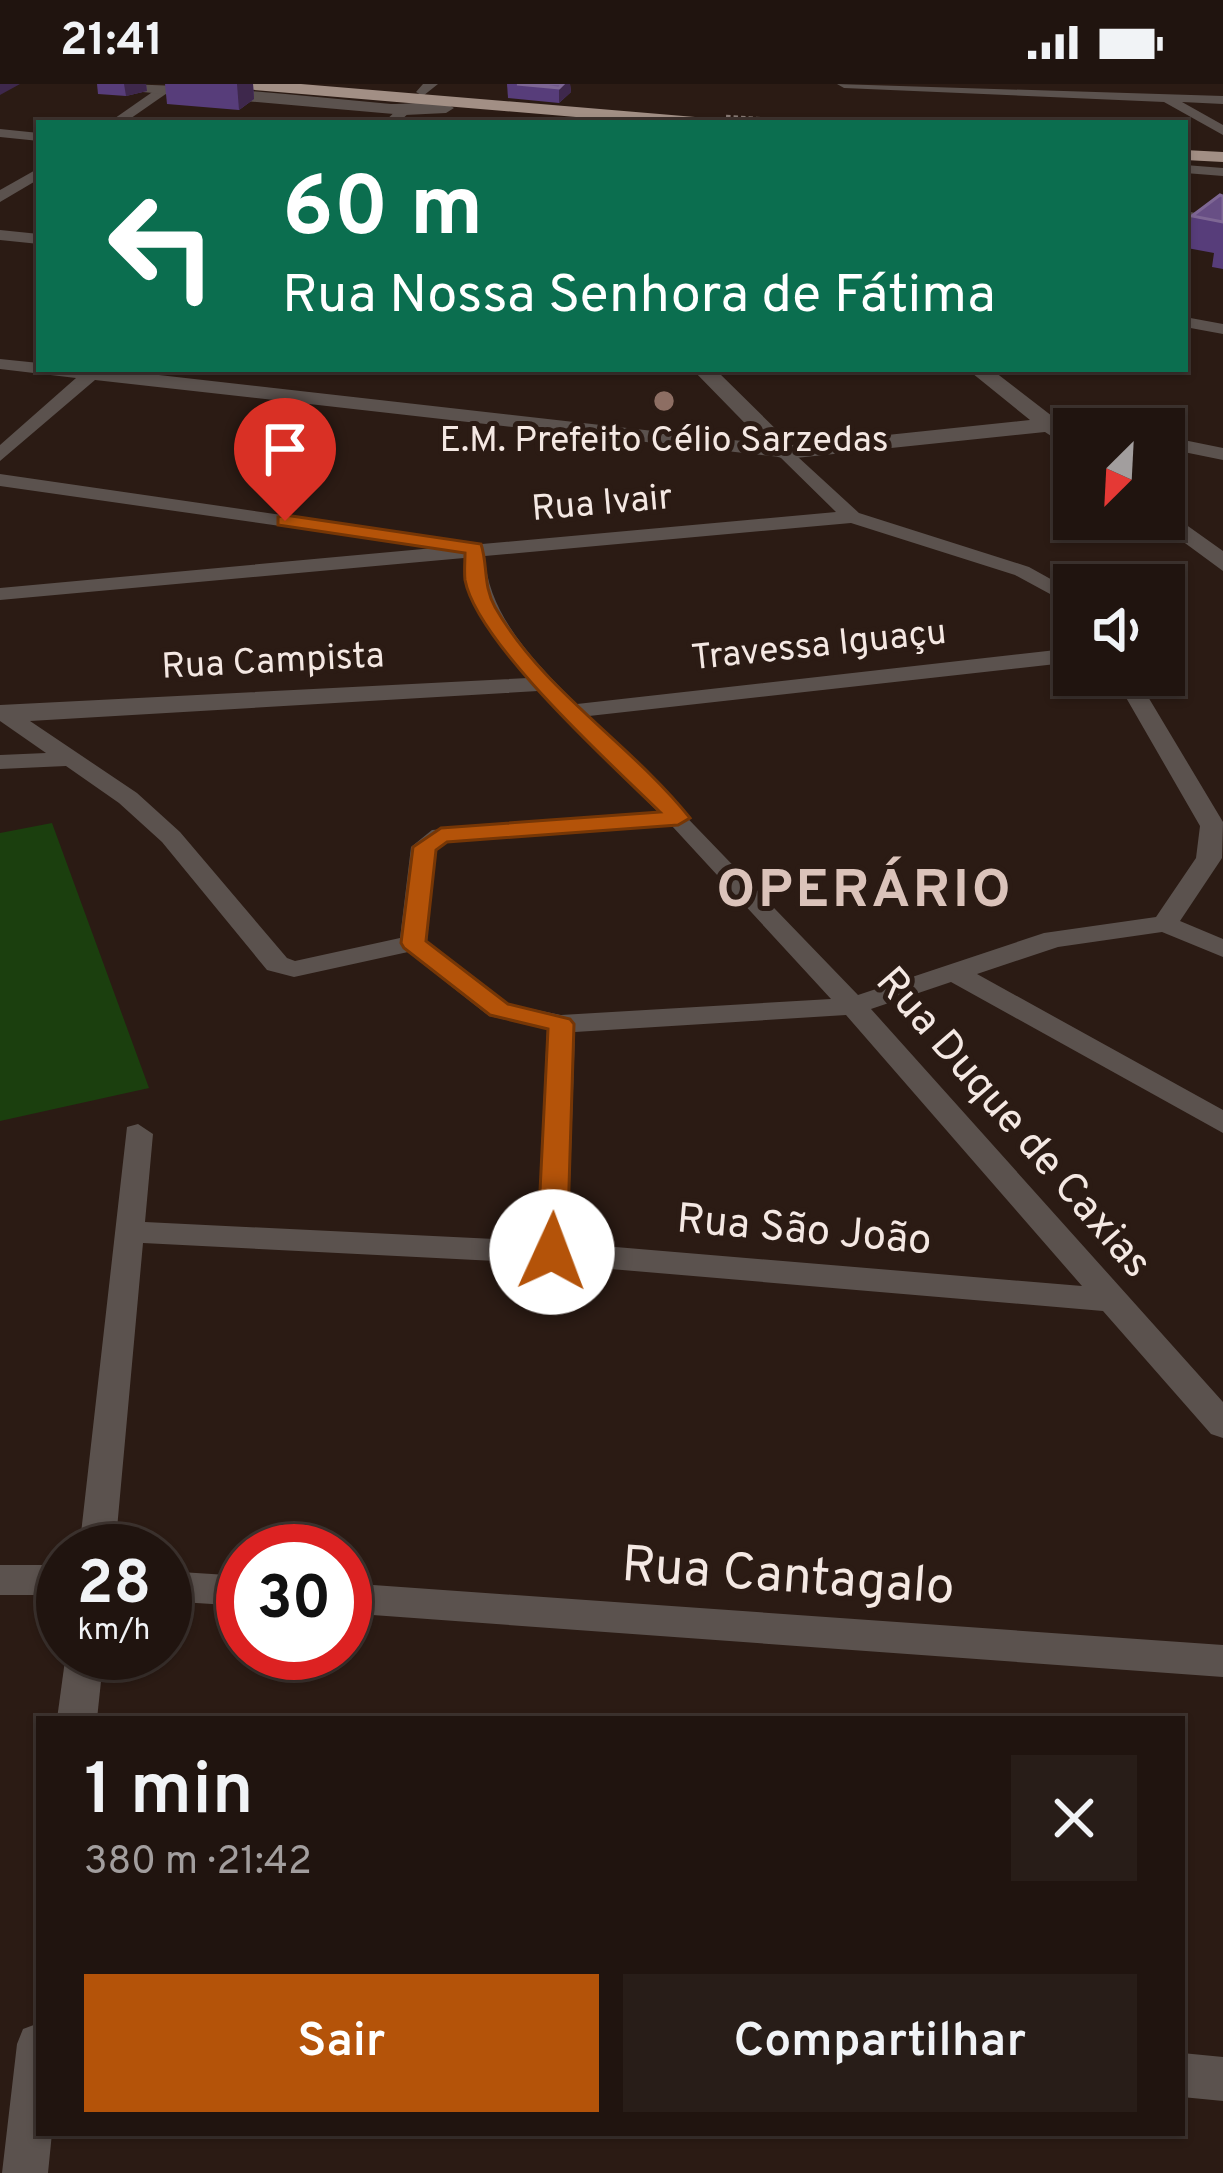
<!DOCTYPE html>
<html lang="pt">
<meta charset="utf-8">
<style>
:root{--surface:#20140f;--page:#281d18;--text:#f1f3f6;--muted:#a29e9e;--line:#3d332f;--accent:#b45309}
body{margin:0;font-family:Overpass,sans-serif;background:var(--page);color:var(--text);height:100vh;display:flex;flex-direction:column;font-size:45px;white-space:nowrap}
*{box-sizing:border-box;margin:0}
p{font-size:39px;color:var(--muted)}
.icon{flex:none;width:66px;height:66px;fill:none;stroke:currentColor;stroke-width:2;stroke-linecap:round;stroke-linejoin:round}
.map{position:relative;flex:1;overflow:hidden}
.drawer{position:absolute;left:36px;top:1632px;width:1149px;height:420px;display:flex;flex-direction:column;background:var(--surface);border-radius:0px;box-shadow:0 3px 9px #0004,0 0 0 3px var(--line)}
.drawer>*{flex:none}
.hud{position:absolute;left:36px;top:36px;width:1152px;height:252px;border-radius:0px;box-shadow:0 3px 9px #0004,0 0 0 3px var(--line);background:#0b6e4f;color:#fff;overflow:hidden}
.needle{width:78px;rotate:204deg}
.fabs{position:absolute;left:1053px;top:324px;display:grid;gap:24px}
.fabs a{display:grid;place-items:center;width:132px;height:132px;border-radius:0px;background:var(--surface);box-shadow:0 3px 9px #0004,0 0 0 3px var(--line);font-size:60px}
.speed{position:absolute;left:36px;top:1440px;display:flex;gap:24px;font-size:60px;font-weight:700;text-align:center}
.speed>*{display:grid;place-content:center;width:156px;height:156px;border-radius:50%;background:var(--surface);box-shadow:0 3px 9px #0004,0 0 0 3px var(--line);line-height:1}
.speed small{font-size:30px;font-weight:400}
.speed .limit{border:18px solid #d22;background:#fff;color:#111}
.pin{position:absolute;display:grid;place-items:center;width:102px;height:102px;color:#fff;margin:-123px -51px;border-radius:50% 50% 50% 0;rotate:-45deg;box-shadow:0 0 12px #0007}
.pin .icon{rotate:45deg}
.me{position:absolute;width:132px;margin:-66px;rotate:2deg;stroke-linejoin:round;filter:drop-shadow(0 0 9px #0008)}
.turn{display:flex;align-items:center;gap:42px;height:252px;padding:0 48px;font-size:54px}
.turn .icon{width:156px;height:156px;stroke-width:2.5}
.turn b{display:block;font-size:84px;line-height:102px}
.round{display:grid;place-items:center;flex:none;width:126px;height:126px;border-radius:0px;background:var(--page)}
.headline{display:flex;align-items:center;justify-content:space-between;height:204px;padding:0 48px}
h1{font-size:72px;font-weight:600;line-height:90px}
.action{display:flex;gap:24px;margin-top:auto;padding:24px 48px}
.action a{flex:1;height:138px;border-radius:0px;background:var(--accent);color:#fff;font-size:48px;font-weight:600;line-height:138px;text-align:center}
.action a+a{background:var(--page);color:var(--text)}
.status{display:flex;justify-content:space-between;align-items:center;height:84px;padding:0 60px;background:var(--surface);direction:ltr}
.status svg{height:33px;fill:currentColor}
.map>svg:first-child{display:block}
</style>
<div class="status"><b>21:41</b><svg viewBox="0 0 49 12"><path d="M0 12V9h3v3zM5 12V6h3v6zM10 12V3h3v9zM15 12V0h3v12zM26 1h20v11H26zM47 4h2v5h-2z"/></svg></div>
<div class="map">
<svg width="1223" height="2089" viewBox="0 0 1223 2089">
<rect width="100%" height="100%" fill="#2b1b14"/>
<path fill="#1b3f0e" d="M52,739L149,1004L0,1037V749Z"/>
<g fill="none" stroke-linecap="round" stroke-linejoin="round">
<path stroke="#887a74" stroke-width="4.5" stroke-dasharray="4.5 3" stroke-linecap="butt" d="M726,33L821,39"/>
<g fill="#5b524e" fill-rule="evenodd">
<path d="M423,0H438L423,12L416,8Z"/>
<path d="M837,0L1223,12V20L1182,18L1223,41V51L1164,18L844,4Z"/>
<path d="M161,2L173,5L124,39H108Z"/>
<path d="M400,23L412,26L398,39H383Z"/>
<path d="M0,45L39,49V57L0,53Z"/>
<path d="M1185,81L1223,84V92L1185,89Z"/>
<path d="M39,84V95L0,118V106Z"/>
<path d="M0,146L39,150V160L0,156Z"/>
<path d="M1185,233L1223,240V250L1185,243Z"/>
<path d="M0,275L39,279V285H106L786,362L859,429L1029,483L1074,508V523L1015,491L851,439L485,472C487,531 537,580 577,620L1074,564V578L589,632L858,911L1044,849L1156,833L1196,774L1200,742L1113,591H1135L1223,738L1222,774L1180,837L1223,855V873L1162,848L1058,863L977,890L1223,1026V1049L951,898L871,925L1223,1318V1354L1211,1350L1103,1227L552,1180L143,1159L115,1467H79L127,1043L138,1040L153,1050L145,1138L537,1157L547,945L489,932L408,868L294,893L267,886L162,758L119,719L66,682L0,685V671L46,669L0,637V621L528,594C499,557 465,523 464,474L0,516V504L434,464L0,402V390L482,460L836,428L780,373L95,296L0,377V361L76,294L0,285ZM538,607L658,728L432,746L411,763L400,854L295,877L287,874L180,748L137,709L30,637ZM672,742L831,915L561,931L508,920L427,857L436,766L447,758ZM846,931L1082,1202L568,1159L575,948Z"/>
<path d="M1050,335L1101,339L1110,345H1043V337Z"/>
<path d="M1164,352L1223,364V376L1164,364Z"/>
<rect x="0" y="1481" width="63" height="30"/>
<path d="M165,1487L243,1492V1522L165,1517Z"/>
<path d="M345,1499L1223,1561V1593L345,1529Z"/>
<path d="M66,1569H104L97,1635H57Z"/>
<path d="M39,1939V2049H52L48,2089H2L17,1960L23,1945Z"/>
<path d="M1182,1969L1223,1973V2017L1182,2013Z"/>
</g>
<g fill="#5b524e" fill-rule="evenodd">
<path d="M100,0C197,0 294,11 391,20C410,21 439,14 454,24L446,29L405,31L108,5Z"/>
<path d="M1185,127L1223,134V146L1185,139Z"/>
<path d="M692,285H715L792,361L1030,336L967,285H991L1074,349V367L1045,348L786,375L778,373Z"/>
<path d="M1164,425L1223,467V487L1155,437L1164,435Z"/>
</g>
<g fill="#a28f85" fill-rule="evenodd">
<path d="M235,0H301L707,34L715,39H647L243,5Z"/>
<path d="M1185,66L1223,68V78L1185,76Z"/>
</g>
</g>
<g fill="#573d7a">
<path d="M97,0H146L147,7L126,12L98,10Z"/>
<path d="M165,0H253L254,15L239,26L167,20Z"/>
<path d="M507,0H570L571,8L559,19L508,14Z"/>
<path d="M1223,112V185L1212,183L1214,169L1187,164L1192,132Z"/>
</g>
<g fill="#3e284c">
<path d="M0,0H20L0,11Z"/>
<path d="M124,0H146L147,7L126,12Z"/>
<path d="M237,0H253L254,15L239,26Z"/>
<path d="M563,0H570L571,8L559,19V4Z"/>
</g>
<g fill="#684f85" stroke="#7e6794" stroke-width="3">
<path d="M517,0H563L559,4Z"/>
<path d="M1220,111L1223,112V138L1192,132Z"/>
</g>
<path fill="#b45309" stroke="#753606" stroke-width="3" d="M285,431L481,460C488,481 483,502 495,523C543,607 630,659 690,734L678,741L447,758L436,766L426,857L508,920L570,935L574,940L567,1168L562,1176H542L537,1168L548,945L490,931L404,864L401,859L413,763L441,744L660,728C612,681 477,559 465,496C464,488 465,477 465,469L278,441V433Z"/>
<circle fill="#8d6e63" stroke="#2b1b14" stroke-width="4.5" cx="664" cy="317" r="12"/>
<g text-anchor="middle" dominant-baseline="central" stroke-width="10" stroke-linejoin="round" paint-order="stroke">
<g font-size="36" fill="#f4e8e3" stroke="#2b1b14">
<text x="664" y="358">E.M. Prefeito Célio Sarzedas</text>
</g>
<g font-size="36" fill="#f4e8e3" stroke="#2b1b14">
<text transform="translate(602 421) rotate(-5)">Rua Ivair</text>
<text transform="translate(819 563) rotate(-6)">Travessa Iguaçu</text>
<text transform="translate(273 579) rotate(-3)">Rua Campista</text>
</g>
<g font-size="42" fill="#f4e8e3" stroke="#2b1b14">
<text transform="translate(1012 1040) rotate(49)">Rua Duque de Caxias</text>
<text transform="translate(804 1148) rotate(5)">Rua São João</text>
</g>
<g font-size="51" fill="#f4e8e3" stroke="#2b1b14">
<text transform="translate(788 1495) rotate(4)">Rua Cantagalo</text>
</g>
<g font-size="54" font-weight="bold" letter-spacing="3" fill="#dbc3ba" stroke="#2b1b14">
<text x="865" y="808">OPERÁRIO</text>
</g>
</g>
</svg>
<div class="fabs">
<a><svg class="needle" viewBox="-14 -14 28 28"><path d="M0-13l5 13h-10z" fill="#e53935"/><path d="M0 13l5-13h-10z" fill="#a29e9e"/></svg></a>
<a><svg class="icon" aria-label="sound" viewBox="0 0 24 24"><path d="M4 9h4l5-4v14l-5-4H4zM17 9q2 3 0 6"/></svg></a>
</div>
<div class="speed"><div>28<small>km/h</small></div><div class="limit">30</div></div>
<div class="pin" style="left:285px;top:437px;background:#d93025"><svg class="icon" aria-label="arrive" viewBox="0 0 24 24"><path d="M6 21V4h12l-3 4 3 4H6"/></svg></div>
<svg class="me" style="left:552px;top:1168px" viewBox="-20 -20 40 40"><circle r="19" fill="#fff"/><path d="M0-13L10 11 0 6-10 11z" fill="#b45309"/></svg>
<div class="hud">
<div class="turn"><svg class="icon" aria-label="left" viewBox="0 0 24 24"><path d="M17 20v-9H6M10 6l-5 5 5 5"/></svg><div><b>60 m</b>Rua Nossa Senhora de Fátima</div></div>
</div>
<section class="drawer">
<div class="headline"><div><h1>1 min</h1><p>380 m · 21:42</p></div><a class="round"><svg class="icon" aria-label="close" viewBox="0 0 24 24"><path d="M6 6l12 12M18 6L6 18"/></svg></a></div>
<div class="action"><a>Sair</a><a>Compartilhar</a></div>
</section>
</div>
